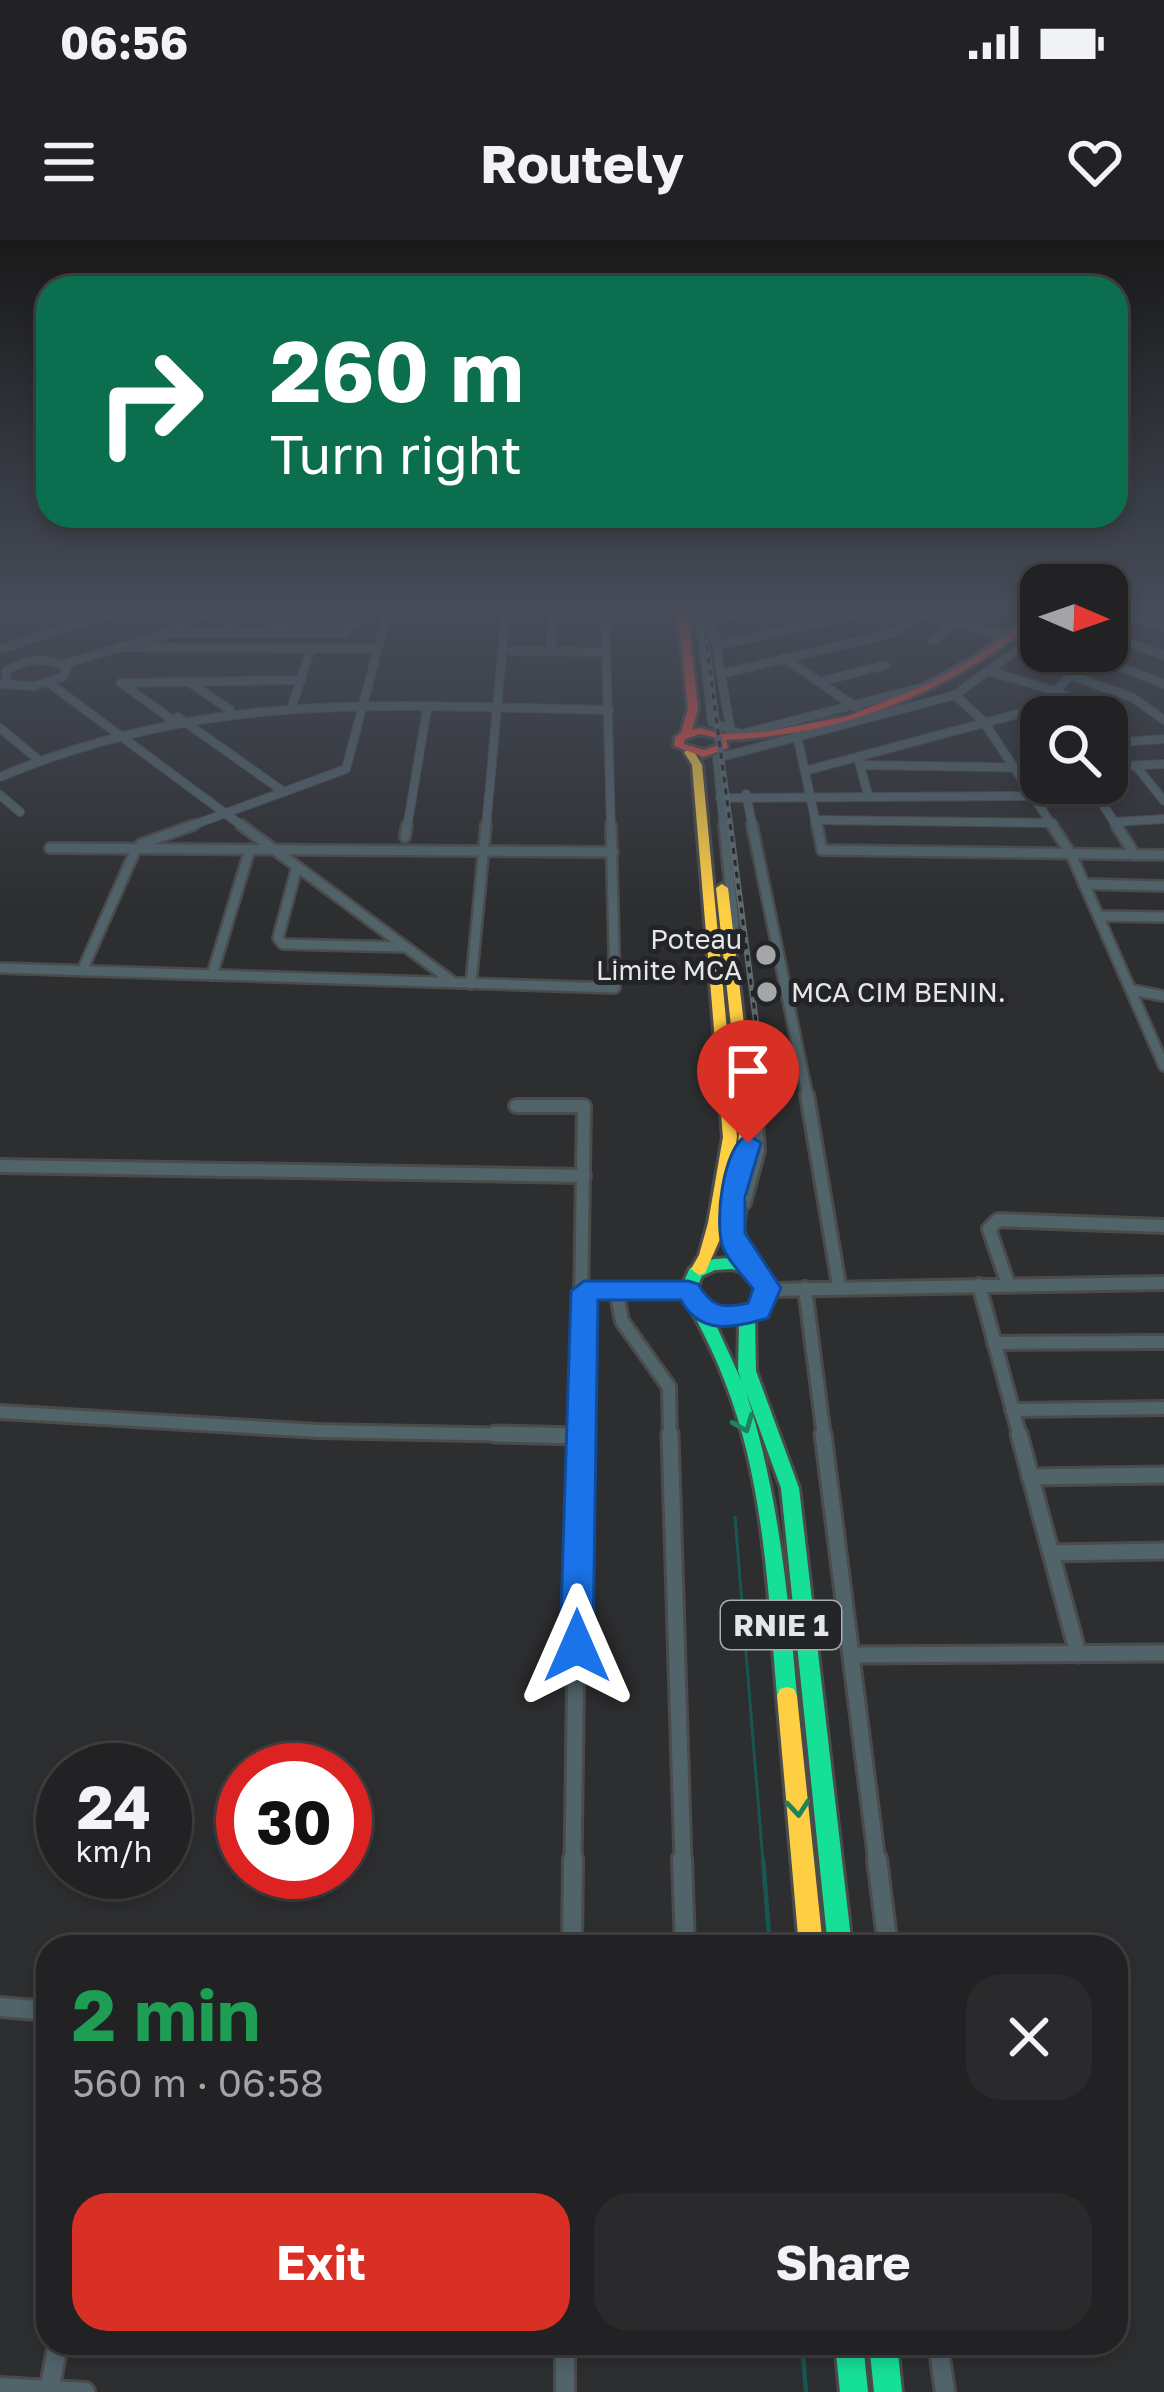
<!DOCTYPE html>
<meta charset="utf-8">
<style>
:root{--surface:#222224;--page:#2a2a2c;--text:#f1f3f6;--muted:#a2a4a6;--line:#3f3f41;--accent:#d93025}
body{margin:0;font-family:"Golos Text",sans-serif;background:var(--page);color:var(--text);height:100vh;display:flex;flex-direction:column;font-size:45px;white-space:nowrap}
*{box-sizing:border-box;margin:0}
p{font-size:39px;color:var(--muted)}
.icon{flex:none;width:66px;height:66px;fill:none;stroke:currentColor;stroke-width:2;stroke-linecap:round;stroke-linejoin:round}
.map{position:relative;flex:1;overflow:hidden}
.side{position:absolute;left:36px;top:1695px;width:1092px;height:420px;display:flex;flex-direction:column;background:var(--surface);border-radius:36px;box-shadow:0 6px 18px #0003,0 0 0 3px var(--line)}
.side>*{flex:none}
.top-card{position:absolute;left:36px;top:36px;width:1092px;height:252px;border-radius:36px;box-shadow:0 6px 18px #0003,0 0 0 3px var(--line);background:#0b6e4f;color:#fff;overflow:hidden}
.needle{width:78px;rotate:92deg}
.fabs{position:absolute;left:1020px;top:324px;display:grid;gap:24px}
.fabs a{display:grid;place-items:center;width:108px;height:108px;border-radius:24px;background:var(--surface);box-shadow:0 6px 18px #0003,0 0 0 3px var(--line);font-size:60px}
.speed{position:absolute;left:36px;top:1503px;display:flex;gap:24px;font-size:60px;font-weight:700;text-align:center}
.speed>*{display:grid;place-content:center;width:156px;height:156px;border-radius:50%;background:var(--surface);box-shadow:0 6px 18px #0003,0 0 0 3px var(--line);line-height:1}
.speed small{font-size:30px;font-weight:400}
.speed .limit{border:18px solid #d22;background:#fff;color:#111}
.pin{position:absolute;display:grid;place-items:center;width:102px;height:102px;color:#fff;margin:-123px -51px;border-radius:50% 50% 50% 0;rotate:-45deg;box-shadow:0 0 12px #0007}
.pin .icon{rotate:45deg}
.me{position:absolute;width:132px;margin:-66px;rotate:0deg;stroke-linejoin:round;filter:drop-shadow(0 0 9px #0008)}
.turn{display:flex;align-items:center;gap:42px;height:252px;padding:0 36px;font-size:54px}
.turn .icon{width:156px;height:156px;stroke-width:2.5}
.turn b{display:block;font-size:84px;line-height:102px}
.round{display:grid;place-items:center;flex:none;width:126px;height:126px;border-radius:36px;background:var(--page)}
.headline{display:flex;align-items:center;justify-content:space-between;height:204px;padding:0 36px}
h1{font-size:72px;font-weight:700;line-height:90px;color:#1e9e55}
.action{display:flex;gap:24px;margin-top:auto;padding:24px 36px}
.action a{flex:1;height:138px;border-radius:36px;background:var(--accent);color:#fff;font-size:48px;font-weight:700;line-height:138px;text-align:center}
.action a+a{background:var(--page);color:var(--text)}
.status{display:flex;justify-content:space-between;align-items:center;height:84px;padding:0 60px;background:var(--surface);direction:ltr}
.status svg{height:33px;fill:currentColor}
header{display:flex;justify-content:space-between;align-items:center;height:156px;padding:0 36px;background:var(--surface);font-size:54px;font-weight:700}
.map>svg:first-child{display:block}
</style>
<div class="status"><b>06:56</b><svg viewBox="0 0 49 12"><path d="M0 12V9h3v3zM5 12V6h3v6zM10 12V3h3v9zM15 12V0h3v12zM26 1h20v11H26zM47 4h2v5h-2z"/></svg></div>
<header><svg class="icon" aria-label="menu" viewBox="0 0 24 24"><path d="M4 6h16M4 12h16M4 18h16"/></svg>Routely<svg class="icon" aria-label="heart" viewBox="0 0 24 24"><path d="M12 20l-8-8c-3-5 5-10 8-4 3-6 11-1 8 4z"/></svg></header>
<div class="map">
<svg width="1164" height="2152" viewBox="0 0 1164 2152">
<rect width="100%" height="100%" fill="#2d2e30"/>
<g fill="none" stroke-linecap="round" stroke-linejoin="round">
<path stroke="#195652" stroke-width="3" d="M735,1277L763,1622"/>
<g stroke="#195652" stroke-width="4.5">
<path d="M763,1619L770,1707"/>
<path d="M802,2103L806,2152"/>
</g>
<g stroke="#4b4b4c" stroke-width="10">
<g id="street-far4">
<path d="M605,370L611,588"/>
<path d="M699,370L712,482L741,494L924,447L978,417L1038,370"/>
<path d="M710,370L731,493"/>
<path d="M900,370L1006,395"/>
<path d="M0,372L8,370"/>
<path d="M1126,375L1164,388"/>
<path d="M706,380L758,370"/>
<path d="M233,393L229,388L247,370"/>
<path d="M262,393L294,381L355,382"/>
<path d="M165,394L345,393L358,370"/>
<path d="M1107,396L1164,415"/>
<path d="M933,400L953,383"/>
<path d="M716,406L874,370"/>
<path d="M119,407L378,409"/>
<path d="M3,408L124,370"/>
<path d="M512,411L606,412"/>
<path d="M551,411L553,370"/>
<path d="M1090,415L1164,444"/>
<path d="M784,418L857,468"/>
<path d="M64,424L165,394L211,370"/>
<path d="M992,432L1056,451L1105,477"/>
<path d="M721,434L893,393L920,376"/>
<path d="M1070,435L1133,458L1164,480"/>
<path d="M189,442L230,470"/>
<path d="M819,442L885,425"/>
<path d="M49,443L245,588"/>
<path d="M121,443L301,440"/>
<path d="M121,443L171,479"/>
<path d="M0,444L34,446L63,437L67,428C46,415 26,419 6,431L7,442"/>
<path d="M955,455L984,482L1054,588"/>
<path d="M291,469L311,408"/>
<path d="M178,477L284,552"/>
<path d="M1107,479L1129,501"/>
<path d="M0,488L40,521"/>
<path d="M797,495L817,588"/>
<path d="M1107,503L1164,499"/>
<path d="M858,518L868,555"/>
<path d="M861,525L1041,528"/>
<path d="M1136,526L1164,561"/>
<path d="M1107,527L1164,524"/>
<path d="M805,531L1021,473L1056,451L1093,411"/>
<path d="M0,537C209,449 389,466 609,470"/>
<path d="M1089,543L1118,588"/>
<path d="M746,554L753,588"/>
<path d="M0,555L20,572"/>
<path d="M720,558L1035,556"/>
<path d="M815,580L1053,583"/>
<path d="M1114,582L1164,579"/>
<path d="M185,588L346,529L388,370"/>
<path d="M407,588L427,469"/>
<path d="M486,588L506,370"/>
<path d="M724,588L717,518L955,455L1041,392"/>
</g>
</g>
<g stroke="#4b4b4c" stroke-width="14">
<g id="street-far3">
<path d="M241,585L453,742"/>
<path d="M724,585L734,685"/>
<path d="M752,585L808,858"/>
<path d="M817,585L822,610L1164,615"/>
<path d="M1052,585L1071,614L1164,826"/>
<path d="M1116,585L1135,615"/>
<path d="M405,597L407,585"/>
<path d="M141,604L194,585"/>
<path d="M50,608L613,612"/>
<path d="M297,627L278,698L283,704L404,707"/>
<path d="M1084,644L1164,646"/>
<path d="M1099,676L1164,677"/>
<path d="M0,728L615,748L611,585"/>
<path d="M82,731L136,609"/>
<path d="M212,735L250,609"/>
<path d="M471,744L486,585"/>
<path d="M1132,750L1164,756"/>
</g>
</g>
<g stroke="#4b4b4c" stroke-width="18">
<g id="street-far2">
<path d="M807,855L839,1045"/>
<path d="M516,866H584L579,1197"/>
<path d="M0,926L584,936"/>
<path d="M744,963L758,911L755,866"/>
<path d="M1008,1044L989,989L998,980L1164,986"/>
<path d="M979,1045L1020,1197"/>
<path d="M805,1048L824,1197"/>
<path d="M616,1050L622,1081L669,1147L670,1197"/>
<path d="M767,1050L1164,1043"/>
<path d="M584,1051L688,1050"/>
<path d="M994,1103L1164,1102"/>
<path d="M1012,1170L1164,1168"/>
<path d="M0,1172L318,1191L579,1196"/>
</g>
</g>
<g stroke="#4b4b4c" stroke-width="21">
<g id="street-far1">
<path d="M495,1194L579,1196"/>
<path d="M670,1194L683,1622"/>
<path d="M823,1194L877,1622"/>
<path d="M1019,1194L1078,1414"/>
<path d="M1030,1237L1164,1235"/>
<path d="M1051,1313L1164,1311"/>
<path d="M852,1415L1164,1413"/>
<path d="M573,1622L579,1194"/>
</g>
</g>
<g stroke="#4b4b4c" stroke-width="24">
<g id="street">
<path d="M682,1619L685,1707"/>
<path d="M877,1619L888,1707"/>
<path d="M572,1707L573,1619"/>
<path d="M0,1767L48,1771"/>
<path d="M565,2103V2152"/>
<path d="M938,2103L945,2152"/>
<path d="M0,2147L85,2152"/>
<path d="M49,2152L58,2103"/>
</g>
</g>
<g stroke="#4b4b4c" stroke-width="6">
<g id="fast">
<path d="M732,1018C759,1023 770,1030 775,1058L767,1070L755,1078L756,1131L799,1248L852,1707H828L781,1248L746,1152C778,1251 788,1353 797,1456L794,1463L787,1465L780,1463L777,1456C768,1351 764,1241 725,1142C713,1110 697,1080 680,1050L690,1028L714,1019ZM732,1029L742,1032L756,1042L759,1057C743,1074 728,1074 706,1068L696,1050L702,1036L715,1030ZM715,1083L739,1084L738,1131L742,1142Z"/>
<path d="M835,2103H863L868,2152H840Z"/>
<path d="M869,2103H897L902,2152H874Z"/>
</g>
</g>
<g stroke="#4b4b4c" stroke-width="6">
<g id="slow">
<path d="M689,509L693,510L702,525L737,897L720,999L705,1033L699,1035L691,1029L699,1015L708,983L723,897L692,525L684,512Z"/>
<path d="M722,644L728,648L755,878L743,991L759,1028L751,1034L743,1028L727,991L741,878L716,648Z"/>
<path d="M787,1447L794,1449L797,1456L823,1707H799L777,1456L780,1449Z"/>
</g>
</g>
<g stroke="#4b4b4c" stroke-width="6">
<path id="jam" d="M677,370H687L698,468L692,490L700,488L722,494L765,492L848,476L928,444L966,423L1041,371V378C944,454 849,494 726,500L728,508L704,517L674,506L675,497L681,493L688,468ZM700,494L714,497L718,505L704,510L684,504L685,499Z"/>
</g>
<use href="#street-far4" stroke="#51646a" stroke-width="8"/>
<use href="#street-far3" stroke="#51646a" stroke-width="9"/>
<use href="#street-far2" stroke="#51646a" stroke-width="12"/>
<use href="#street-far1" stroke="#51646a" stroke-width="15"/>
<use href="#street" stroke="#51646a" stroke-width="18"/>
<use href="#fast" fill="#16e098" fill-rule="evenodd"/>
<use href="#slow" fill="#ffcf43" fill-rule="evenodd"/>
<use href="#jam" fill="#f24e42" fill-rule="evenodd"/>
<g stroke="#5d6b6f" stroke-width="6">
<path id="rail" d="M702,370L766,858"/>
</g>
<use href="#rail" stroke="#232427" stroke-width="3" stroke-dasharray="6" stroke-linecap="butt"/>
</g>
<defs><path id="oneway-chevron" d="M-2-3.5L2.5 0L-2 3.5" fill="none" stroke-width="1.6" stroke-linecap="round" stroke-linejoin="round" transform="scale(3)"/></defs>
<g stroke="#1c8260">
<use href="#oneway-chevron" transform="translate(744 1184) rotate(68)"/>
<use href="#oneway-chevron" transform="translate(798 1568) rotate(85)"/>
</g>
<linearGradient id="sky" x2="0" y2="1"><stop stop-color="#19191a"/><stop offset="0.55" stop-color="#464c59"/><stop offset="1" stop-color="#464c59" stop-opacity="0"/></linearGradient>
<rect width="1164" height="671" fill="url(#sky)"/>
<path fill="#1a73e8" stroke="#114b97" stroke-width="3" d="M748,895L761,903L745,957V993L781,1048L768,1078C735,1088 700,1096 681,1060H598L593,1406L588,1417L577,1421L565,1417L560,1406L571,1051L584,1041H688L698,1044C712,1067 722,1069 748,1063L753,1049C744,1037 731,1024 724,1010C713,986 723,904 748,895Z"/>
<g fill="#a4a6a7" stroke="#232427" stroke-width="4.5">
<circle cx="766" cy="715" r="12"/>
<circle cx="767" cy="752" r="12"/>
</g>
<g text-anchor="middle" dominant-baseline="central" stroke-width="10" stroke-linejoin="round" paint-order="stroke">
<g font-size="27" fill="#e4e6e7" stroke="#232427" text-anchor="end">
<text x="742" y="699">Poteau<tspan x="742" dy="31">Limite MCA</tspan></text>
<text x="791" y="752" text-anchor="start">MCA CIM BENIN.</text>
</g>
<rect fill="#232427" stroke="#aaacad" stroke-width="3" x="721" y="1361" width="120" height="48" rx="9"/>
<g font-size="30" font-weight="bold" fill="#e4e6e7">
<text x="781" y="1385">RNIE 1</text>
</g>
</g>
</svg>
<div class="fabs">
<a><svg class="needle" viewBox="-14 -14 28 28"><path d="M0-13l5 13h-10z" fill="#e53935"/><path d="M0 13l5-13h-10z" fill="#a2a4a6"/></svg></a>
<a><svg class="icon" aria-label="search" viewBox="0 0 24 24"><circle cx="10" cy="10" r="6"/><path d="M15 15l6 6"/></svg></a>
</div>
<div class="speed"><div>24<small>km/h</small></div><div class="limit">30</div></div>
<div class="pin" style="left:748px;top:903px;background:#d93025"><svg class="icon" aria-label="arrive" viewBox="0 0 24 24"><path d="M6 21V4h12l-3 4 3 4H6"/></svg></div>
<svg class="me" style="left:577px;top:1406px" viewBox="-20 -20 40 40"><path d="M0-17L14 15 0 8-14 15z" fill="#1a73e8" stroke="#fff" stroke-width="4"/></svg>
<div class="top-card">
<div class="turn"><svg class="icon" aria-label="right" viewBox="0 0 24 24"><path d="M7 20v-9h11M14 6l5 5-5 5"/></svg><div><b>260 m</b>Turn right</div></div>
</div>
<section class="side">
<div class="headline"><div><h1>2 min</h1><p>560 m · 06:58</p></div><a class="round"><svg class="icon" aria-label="close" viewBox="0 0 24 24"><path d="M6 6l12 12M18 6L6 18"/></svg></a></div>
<div class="action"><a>Exit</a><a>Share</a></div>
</section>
</div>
